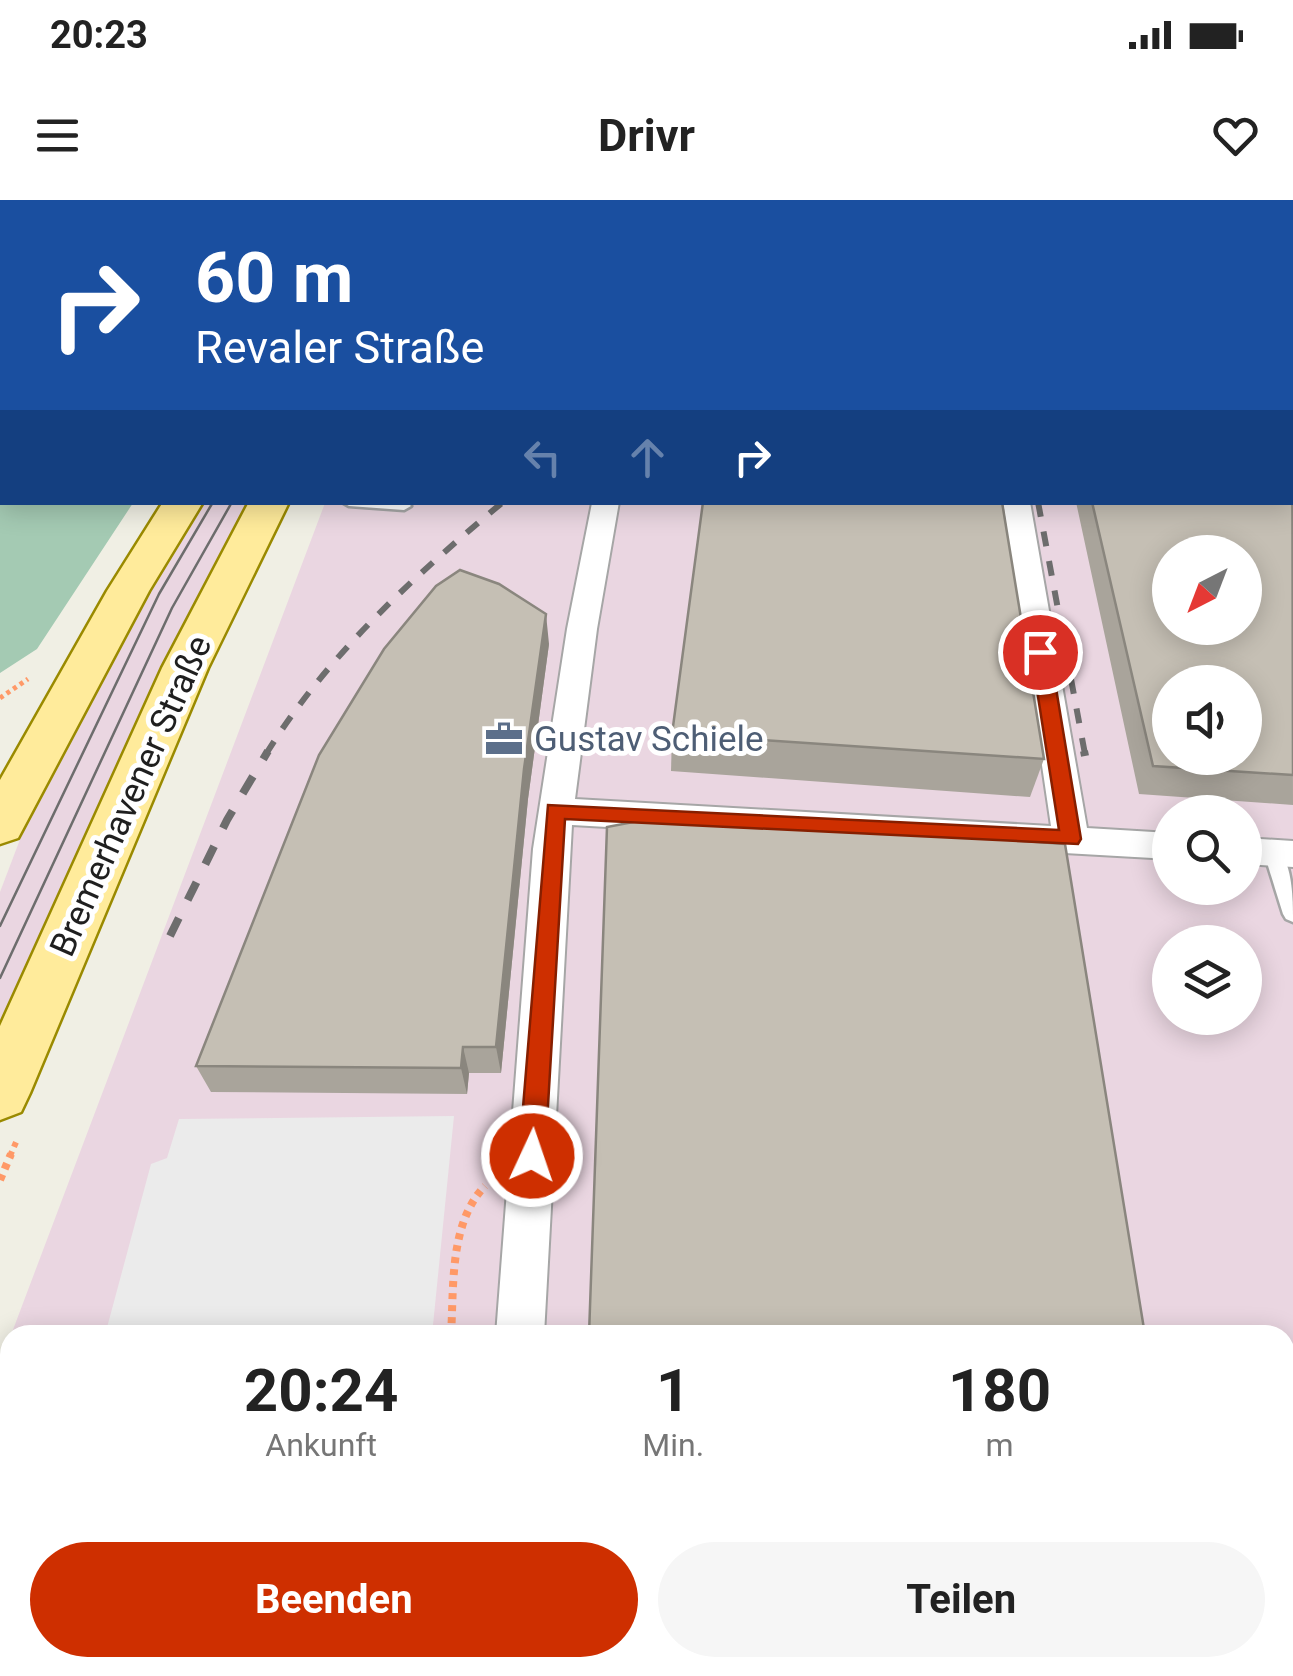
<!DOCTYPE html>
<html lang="de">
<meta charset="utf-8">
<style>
:root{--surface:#fff;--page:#f6f6f6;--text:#222;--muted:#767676;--accent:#ce2f00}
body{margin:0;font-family:Roboto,sans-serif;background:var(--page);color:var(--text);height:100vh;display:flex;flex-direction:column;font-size:38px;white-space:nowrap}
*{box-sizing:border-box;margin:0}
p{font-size:32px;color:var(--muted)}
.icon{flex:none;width:55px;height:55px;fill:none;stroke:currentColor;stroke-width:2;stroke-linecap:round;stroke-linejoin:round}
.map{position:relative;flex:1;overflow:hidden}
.side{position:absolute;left:0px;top:1125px;width:1295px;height:352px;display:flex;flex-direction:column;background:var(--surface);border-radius:30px 30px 0 0;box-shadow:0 5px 25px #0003}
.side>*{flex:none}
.hud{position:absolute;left:0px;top:0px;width:1295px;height:305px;box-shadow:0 5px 25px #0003;background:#1a4fa0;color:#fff;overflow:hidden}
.needle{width:65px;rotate:222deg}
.tools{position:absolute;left:1152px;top:335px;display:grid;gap:20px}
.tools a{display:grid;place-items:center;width:110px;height:110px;border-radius:50%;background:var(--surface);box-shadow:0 5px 25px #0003;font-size:50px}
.pin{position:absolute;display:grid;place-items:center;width:85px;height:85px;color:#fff;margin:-42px;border:5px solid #fff;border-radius:50%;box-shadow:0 2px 10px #0007}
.me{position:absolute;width:110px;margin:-55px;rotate:3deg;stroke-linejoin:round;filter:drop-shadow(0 0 8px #0008)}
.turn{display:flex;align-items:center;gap:35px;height:210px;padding:0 30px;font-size:45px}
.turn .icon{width:130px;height:130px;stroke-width:2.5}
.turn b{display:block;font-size:70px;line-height:85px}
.lanes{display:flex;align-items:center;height:95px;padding:0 30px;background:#0003;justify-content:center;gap:50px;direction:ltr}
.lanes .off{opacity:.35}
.eta{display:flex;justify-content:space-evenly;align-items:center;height:170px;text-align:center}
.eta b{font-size:60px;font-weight:700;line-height:70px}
.primary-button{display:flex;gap:20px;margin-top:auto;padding:20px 30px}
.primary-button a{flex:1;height:115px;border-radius:60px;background:var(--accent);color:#fff;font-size:40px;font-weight:700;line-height:115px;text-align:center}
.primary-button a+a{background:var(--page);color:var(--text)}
.status{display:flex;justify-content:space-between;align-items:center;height:70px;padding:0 50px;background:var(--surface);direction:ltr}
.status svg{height:28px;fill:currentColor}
header{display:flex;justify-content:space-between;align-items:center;height:130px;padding:0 30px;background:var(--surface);font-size:45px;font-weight:700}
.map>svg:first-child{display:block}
</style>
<div class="status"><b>20:23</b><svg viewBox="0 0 49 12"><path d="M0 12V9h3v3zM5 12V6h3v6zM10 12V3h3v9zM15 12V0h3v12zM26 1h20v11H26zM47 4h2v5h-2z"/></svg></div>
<header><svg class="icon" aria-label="menu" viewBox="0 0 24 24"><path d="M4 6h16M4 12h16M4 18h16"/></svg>Drivr<svg class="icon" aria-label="heart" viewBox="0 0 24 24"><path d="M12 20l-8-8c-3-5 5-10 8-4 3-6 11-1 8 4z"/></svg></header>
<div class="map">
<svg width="1293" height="1476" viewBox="0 0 1293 1476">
<rect width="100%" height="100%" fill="#f0efe4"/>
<g fill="#ead6e1" fill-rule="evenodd">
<path d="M515,0H1293V1476H0V1164L10,1137V1468H1285V1135H11L325,303L1292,302V2ZM1170,352H1245V428H1170ZM1170,482H1245V558H1170ZM1170,612H1245V688H1170ZM1170,742H1245V818H1170Z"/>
<path d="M197,303H251L0,831V692L27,621Z"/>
</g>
<path fill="#a4cab3" d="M0,0H375L2,2V302L133,303L37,449L0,473Z"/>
<g fill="#ebebeb">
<path d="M454,916L432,1135H105L151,964L167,958L179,919Z"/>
<path d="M261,1468H404L403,1476H260Z"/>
</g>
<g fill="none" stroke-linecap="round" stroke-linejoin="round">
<g stroke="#a6a6a6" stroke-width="5">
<g id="lane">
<path d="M342,302H407L411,306L404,310L349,306Z"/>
<path d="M1273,646C1293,656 1293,700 1293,722L1286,719L1283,714L1264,653Z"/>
</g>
</g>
<g stroke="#a6a6a6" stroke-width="4">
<g id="street">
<path d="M954,0H974L975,2H955Z"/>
<rect x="1292" y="28" width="1" height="12"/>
<path d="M619,302L597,429L575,599L1051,626L1003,302H1030L1087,628L1170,633V659L572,625L544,1135H496L533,649L567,429L592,303Z"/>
<path d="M1245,638L1293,641V667L1245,664Z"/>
<path d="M470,1468H525L526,1476H470Z"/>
</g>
</g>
<g stroke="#9a8a00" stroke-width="5">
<g id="primary">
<path d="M163,302H203L149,391L18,638L0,644V580L107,391Z"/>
<path d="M249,302H289L208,468L30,893L21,912L0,920V826L162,468Z"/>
</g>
</g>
<g stroke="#ff9967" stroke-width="4" stroke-dasharray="2.5 2.5" stroke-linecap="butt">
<path d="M40,0L44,2"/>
<path d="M269,2L273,0"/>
</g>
<path stroke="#ff9967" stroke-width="5" stroke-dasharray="4 4" stroke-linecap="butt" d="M0,498L28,479"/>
<path stroke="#ff9967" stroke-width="6" stroke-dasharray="5 5" stroke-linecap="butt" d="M10,956L17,940"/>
<g stroke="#ff9967" stroke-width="8" stroke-dasharray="6 6" stroke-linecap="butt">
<path d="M0,980L11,954"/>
<path d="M451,1135C454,1087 449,1023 485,986"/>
<path d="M416,1476L417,1468"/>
</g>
<use href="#lane" fill="#fff" fill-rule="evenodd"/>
<use href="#street" fill="#fff" fill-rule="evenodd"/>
<use href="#primary" fill="#ffeb9b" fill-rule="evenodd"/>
<g stroke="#6d6d6d" stroke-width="2.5">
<path d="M0,726L159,394L213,302"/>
<path d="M0,778L172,408L232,302"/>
</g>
<g stroke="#6d6d6d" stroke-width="6" stroke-dasharray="15 15" stroke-linecap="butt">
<path d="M1038,302L1085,554"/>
<path d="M266,554C328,454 413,377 503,302"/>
</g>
<g stroke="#6d6d6d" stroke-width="8" stroke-dasharray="20 20" stroke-linecap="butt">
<path d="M1084,551L1085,556"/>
<path d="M170,736L227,620L268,551"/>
</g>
</g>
<g fill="#a9a49b">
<path d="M1056,0H1293V18L1292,2H1056Z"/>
<path d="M1292,131L1293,605L1139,594L1076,302H1292Z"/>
<path d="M549,444L528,599L501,873H469L467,894L211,892L196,866Z"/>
<path d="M672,534L1044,559L1030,597L671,571Z"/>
<path d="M1293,1220V1295L1285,1268V1225Z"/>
</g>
<g fill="#8a867e">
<path d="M546,414L549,444L528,599L501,873L496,847L524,569Z"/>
<path d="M463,847L469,873L467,894L461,868Z"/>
<path d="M224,1468H244L242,1476H222Z"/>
</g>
<g fill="#c5bfb4" stroke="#8a867e" stroke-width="2.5" fill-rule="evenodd">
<path d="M627,0H747L742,2H627Z"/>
<path d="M847,0H952V2H846Z"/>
<path d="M1072,0H1217L1218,2H1073Z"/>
<path d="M1292,131L1293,575L1153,566L1092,302H1292ZM1170,352H1245V428H1170ZM1170,482H1245V558H1170Z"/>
<path d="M703,302H1002L1044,559L672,534Z"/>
<path d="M460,370L499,384L546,414L524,569L496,847H463L461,868L196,866L319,555L384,449L436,386Z"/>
<path d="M670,615L1065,644L1145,1135H589L607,627Z"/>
<path d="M10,1426V1468H224L222,1476H0V1458Z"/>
<path d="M577,1468H1200L1201,1476H577Z"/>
</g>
<path fill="#ce2f00" stroke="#861f00" stroke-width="2.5" d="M1040,446L1050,452L1081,639L1078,644L565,619L545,956L541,964L532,967L523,964L519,956L548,605L1059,630L1031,452Z"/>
<defs>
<g id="office-bare" transform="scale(3)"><path d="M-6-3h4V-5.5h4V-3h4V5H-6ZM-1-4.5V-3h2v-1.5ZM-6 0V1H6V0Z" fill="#5c6f8a" stroke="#fff" stroke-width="2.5" paint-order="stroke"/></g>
</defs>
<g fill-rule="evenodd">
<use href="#office-bare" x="504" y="539"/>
</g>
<g text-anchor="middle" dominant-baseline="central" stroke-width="10" stroke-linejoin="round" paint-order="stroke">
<g font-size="35" fill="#4e5e75" stroke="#fff" text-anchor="start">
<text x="534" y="539">Gustav Schiele</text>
</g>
<g font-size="35" fill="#1f1f1f" stroke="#fff">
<text transform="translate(131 596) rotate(-66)">Bremerhavener Straße</text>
</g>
</g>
</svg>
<div class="tools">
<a><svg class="needle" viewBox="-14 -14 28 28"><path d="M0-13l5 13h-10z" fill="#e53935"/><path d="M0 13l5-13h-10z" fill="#767676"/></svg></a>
<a><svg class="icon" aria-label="sound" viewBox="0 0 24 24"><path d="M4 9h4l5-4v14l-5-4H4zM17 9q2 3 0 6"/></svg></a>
<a><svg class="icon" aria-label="search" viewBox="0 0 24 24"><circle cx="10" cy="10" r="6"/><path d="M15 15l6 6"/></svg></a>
<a><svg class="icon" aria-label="layers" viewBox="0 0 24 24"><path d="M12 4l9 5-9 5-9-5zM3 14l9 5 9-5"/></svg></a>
</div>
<div class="pin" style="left:1040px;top:452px;background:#d93025"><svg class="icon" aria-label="arrive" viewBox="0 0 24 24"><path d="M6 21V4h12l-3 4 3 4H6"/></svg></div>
<svg class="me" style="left:532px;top:956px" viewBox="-20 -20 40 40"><circle r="17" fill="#ce2f00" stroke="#fff" stroke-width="3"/><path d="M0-11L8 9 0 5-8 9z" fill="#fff"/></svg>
<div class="hud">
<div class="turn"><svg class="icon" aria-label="right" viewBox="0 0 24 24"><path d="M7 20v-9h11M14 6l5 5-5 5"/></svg><div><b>60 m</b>Revaler Straße</div></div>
<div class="lanes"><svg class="icon off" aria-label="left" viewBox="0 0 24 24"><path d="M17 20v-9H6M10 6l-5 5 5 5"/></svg><svg class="icon off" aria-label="ahead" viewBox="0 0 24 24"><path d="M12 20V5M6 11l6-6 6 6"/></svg><svg class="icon" aria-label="right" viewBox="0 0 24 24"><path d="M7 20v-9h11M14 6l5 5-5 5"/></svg></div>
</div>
<section class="side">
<div class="eta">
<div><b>20:24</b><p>Ankunft</p></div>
<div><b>1</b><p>Min.</p></div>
<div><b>180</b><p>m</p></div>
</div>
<div class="primary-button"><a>Beenden</a><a>Teilen</a></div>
</section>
</div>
